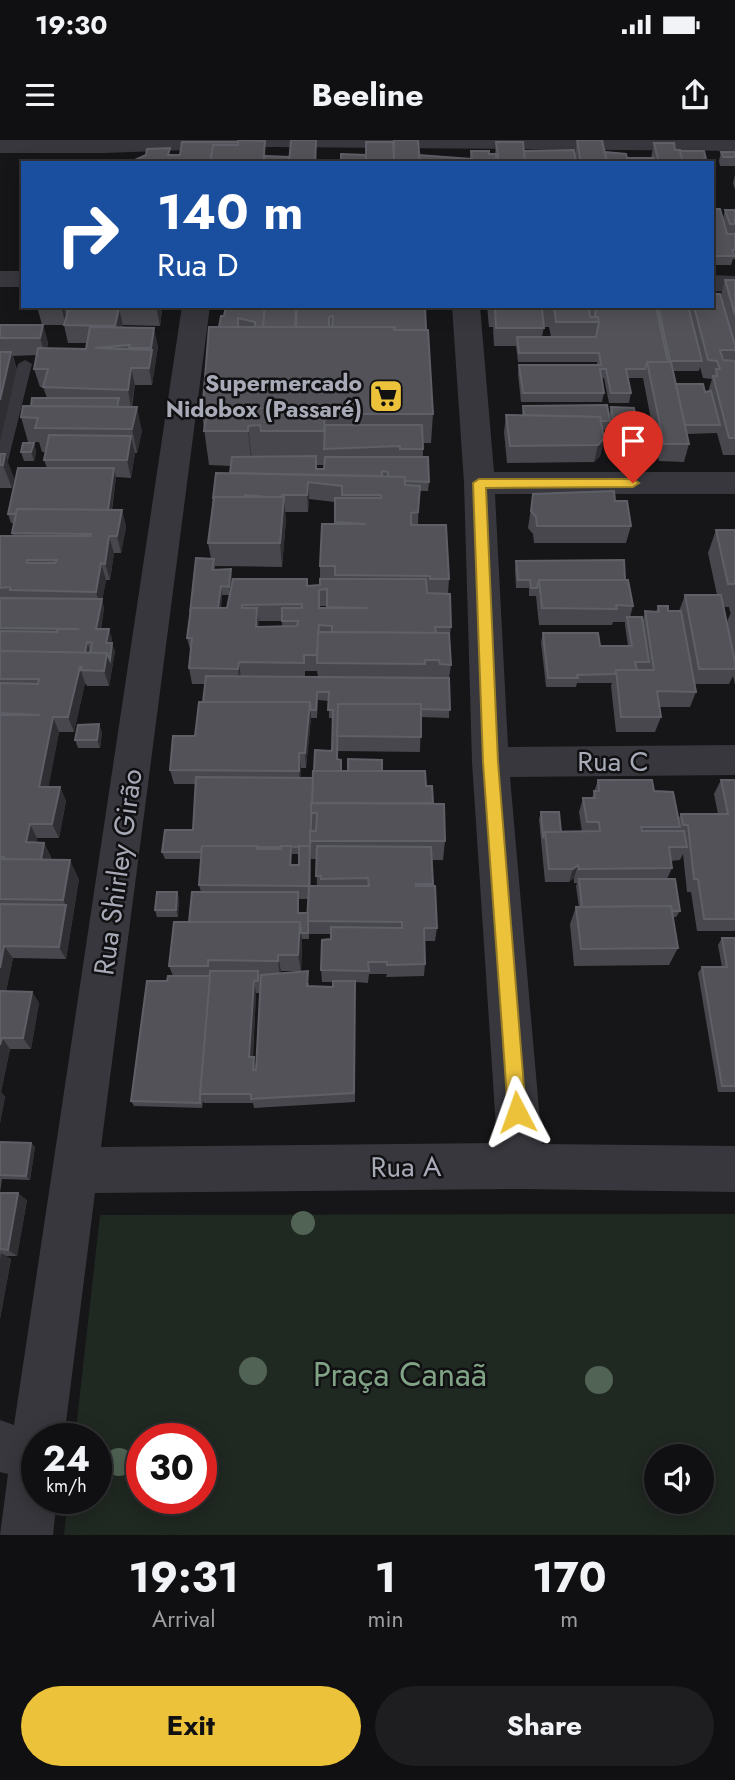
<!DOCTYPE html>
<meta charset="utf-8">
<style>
:root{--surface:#101012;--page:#1e1e20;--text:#f1f3f6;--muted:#9c9d9f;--line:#303032;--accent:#ecc23a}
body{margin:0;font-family:Jost,sans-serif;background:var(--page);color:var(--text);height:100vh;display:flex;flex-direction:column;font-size:26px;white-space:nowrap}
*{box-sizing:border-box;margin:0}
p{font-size:23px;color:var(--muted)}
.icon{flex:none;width:38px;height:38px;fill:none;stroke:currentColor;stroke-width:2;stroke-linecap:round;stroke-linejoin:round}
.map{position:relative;height:1395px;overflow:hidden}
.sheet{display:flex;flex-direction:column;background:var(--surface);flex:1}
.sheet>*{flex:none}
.hud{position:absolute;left:21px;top:21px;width:693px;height:147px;border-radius:0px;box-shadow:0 4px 18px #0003,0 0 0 2px var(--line);background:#1a4fa0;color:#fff;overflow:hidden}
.tools{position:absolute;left:644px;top:1304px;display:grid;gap:14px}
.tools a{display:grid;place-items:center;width:70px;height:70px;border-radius:50%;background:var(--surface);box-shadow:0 4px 18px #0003,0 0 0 2px var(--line);font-size:35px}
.speed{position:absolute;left:21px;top:1283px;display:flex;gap:14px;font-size:35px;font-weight:700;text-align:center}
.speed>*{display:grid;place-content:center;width:91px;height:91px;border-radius:50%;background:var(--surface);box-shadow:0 4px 18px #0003,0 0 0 2px var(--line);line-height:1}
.speed small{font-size:18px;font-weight:400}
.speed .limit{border:10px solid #d22;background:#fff;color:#111}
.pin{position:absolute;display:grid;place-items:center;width:60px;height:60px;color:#fff;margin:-72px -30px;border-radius:50% 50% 50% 0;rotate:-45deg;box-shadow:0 0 7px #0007}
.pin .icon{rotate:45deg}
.me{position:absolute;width:77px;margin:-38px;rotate:356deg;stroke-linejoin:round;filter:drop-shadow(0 0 5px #0008)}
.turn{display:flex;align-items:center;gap:24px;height:147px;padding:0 21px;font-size:32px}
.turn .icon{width:91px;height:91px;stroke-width:2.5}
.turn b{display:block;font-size:49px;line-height:60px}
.eta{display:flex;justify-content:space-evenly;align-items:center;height:119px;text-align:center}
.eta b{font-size:42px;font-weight:700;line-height:49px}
.button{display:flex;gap:14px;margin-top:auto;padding:14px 21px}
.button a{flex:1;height:80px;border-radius:42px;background:var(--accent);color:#111;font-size:28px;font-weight:700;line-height:80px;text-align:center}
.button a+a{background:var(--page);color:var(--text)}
.status{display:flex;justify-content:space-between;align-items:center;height:49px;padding:0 35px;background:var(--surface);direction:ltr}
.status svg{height:19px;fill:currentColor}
header{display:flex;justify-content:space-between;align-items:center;height:91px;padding:0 21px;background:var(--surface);font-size:32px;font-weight:700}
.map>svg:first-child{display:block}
</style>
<div class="status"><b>19:30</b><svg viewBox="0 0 49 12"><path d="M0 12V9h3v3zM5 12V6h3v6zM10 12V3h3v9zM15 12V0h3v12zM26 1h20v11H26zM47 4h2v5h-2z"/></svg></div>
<header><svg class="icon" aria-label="menu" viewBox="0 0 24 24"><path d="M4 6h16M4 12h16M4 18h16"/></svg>Beeline<svg class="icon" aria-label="share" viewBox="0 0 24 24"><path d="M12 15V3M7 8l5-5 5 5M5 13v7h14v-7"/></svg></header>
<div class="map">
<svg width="735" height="1395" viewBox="0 0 735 1395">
<rect width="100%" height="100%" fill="#161618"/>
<path fill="#202822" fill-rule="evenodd" d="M735,1074V1395H64L68,1358H96V1298H75L100,1075ZM142,1298H201V1358H142ZM656,1316H702V1362H656Z"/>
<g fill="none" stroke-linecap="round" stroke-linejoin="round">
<path fill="#37373d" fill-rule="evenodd" d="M25,220L32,224L8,321L0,326V292L18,224Z"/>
<g fill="#37373d" fill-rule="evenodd">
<path d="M0,0H735V11L271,7L104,13H0Z"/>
<rect x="0" y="131" width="23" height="16"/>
<path d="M712,135L735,136V152L712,151Z"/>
<path d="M182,166H210L101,1007L497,1003L472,622L464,343L452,166H480L494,332H735V354H495L508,607L735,605V635L510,637L542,1004L735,1006V1052L521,1049L95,1053L64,1298H37V1358H57L53,1395H0L8,1334L0,1332V1280L14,1285Z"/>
</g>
</g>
<g fill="#506354">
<circle cx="303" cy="1083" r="12"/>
<circle cx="253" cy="1231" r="14"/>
<circle cx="599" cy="1240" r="14"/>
<circle cx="119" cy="1322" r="14"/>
</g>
<g fill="#47474d" fill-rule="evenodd">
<path d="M577,0H602L605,12L627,18H651L654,3L680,11L707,23H341L419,15L470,19L471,11L495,14L496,2L524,11L575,14Z"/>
<path d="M721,12H735V26H720L719,21Z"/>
<path d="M735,35V50L733,43Z"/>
<path d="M712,69L723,79L725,70H735V119H733L731,125H712Z"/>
<path d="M725,140H735V315H723L717,293L687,294L689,304L684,322L659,321L643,238H628L631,253L629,263H609L604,238H601L604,253L602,262H521L518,234L519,225H597V222H518L516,206H494L493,187H489L487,166H712L721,155ZM544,187H549L551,197H542ZM700,227L703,238L712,239L708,252L676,244L673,231H699Z"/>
<path d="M37,166H162V170L160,186L123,185L122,188L158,206L152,245H135L132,267L142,291L137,313H135L131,338L116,337L112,370H122L126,387L121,413H114L110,440H106L102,461L104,468L101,489L112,498L111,503L115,511L112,529L109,546H87L85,543L74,592H59L48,647H60L66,661L59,698H37L36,703H44L51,717L50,720L79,739L66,819L13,818L6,851L32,852L39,863L31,909H10L1,952L5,957L0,983V396H13L12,393L14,383H11L8,374L47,328L44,320L46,312H42L39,302H28L21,277L31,266L47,258L43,247H40L34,229L37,215L13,216L17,230L0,303V185H42ZM43,185H64L68,203H87L86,209L47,208L48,203Z"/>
<path d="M425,166L433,274L431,303H423V317L429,342L428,351H419L418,385L449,439L448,454L451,487L449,503L451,525L449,538V578L421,577L420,612L338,611L337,619L342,631H382L426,646L433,663L445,701L443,720H432L433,746L437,788L435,801H425V824L424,836L386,837L387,834H369L368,843L355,842V962L254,968L253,963H204L203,961L202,968L134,966L131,961L167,841L173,836L169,826L189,782L201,752L199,745L201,719H165L162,712L193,690L195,644H174L170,630L195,596L203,562L205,544H192L189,528L191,513L187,498L211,419L208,403L213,358L230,333L231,326L209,325L202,274L221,176ZM317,325H325L324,329H317ZM309,359L335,362V384L320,426V445L308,446L307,439L231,448L232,438L215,430V426L282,427L286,380L285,372H308ZM222,455H230L227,468H221ZM320,466H327V468H320ZM258,481H282V487H259ZM305,531H317L318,537H305ZM318,560L329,561V578H332V611L313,638H300L301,628H306L311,578H317ZM292,714H299V725H292ZM311,719H316L317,746H311ZM299,759H308V773H299ZM309,794H331V799L321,830L322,842H333V847L309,846V843L281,833V831H301L302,799H309ZM256,853H260L256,928L253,917Z"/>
<path d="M523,266L609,276L611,267L643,312L640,322L616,321L609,281L608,290H603L604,298L600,316L594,322L507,323L504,292L506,275H522Z"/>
<path d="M34,303L36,312L34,321H24L21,312Z"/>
<path d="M0,314L14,338L12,348H0Z"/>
<path d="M533,354L615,361L631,386L626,403H534L533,394L528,388Z"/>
<path d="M716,390H735V545L733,536L729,544H695L696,552L690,567H660L661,577L655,592H616L611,546L612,543H577L576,547H546L541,502L543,493L600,506H628L625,485V482H613L612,485H539L536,456H529V448H516L515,430L516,421L625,440L633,466L630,477L643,480L645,471L656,472L658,466L668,471H679L685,455H717L708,413ZM723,467H729L730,472H731L727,482L733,512Z"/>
<path d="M99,584L102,593L100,608H78L75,600Z"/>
<path d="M598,640L654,651L678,679L681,674H718L714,654L721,640H735V791H697L691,752H687L683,714L680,720L671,721L672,728L667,739L680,771L676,777H673L678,808L669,825L574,826L570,784L576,767H579L576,746L577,743H574V738L569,742H545L539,679L541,672L561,692H582L579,672L583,658H592Z"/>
<path d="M179,758L178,777H157L155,770Z"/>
<path d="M722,798H735V952H718L698,833L702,827H722L718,805Z"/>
<path d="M0,1002L31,1003L35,1007L30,1040L2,1039L0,1053Z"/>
<path d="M0,1053L27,1060L17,1116H5L11,1119L0,1179Z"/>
</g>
<g fill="#2f2f33">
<path d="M316,0L317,23H315Z"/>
<path d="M265,1L266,23H263Z"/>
<path d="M61,166H64L67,181L66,185Z"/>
<path d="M156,166H162V170L160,186Z"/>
<path d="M119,168L123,186L119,203L115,186Z"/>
<path d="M43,185L48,203L45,215L40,198Z"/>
<path d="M154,188L158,206L152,245L149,228L151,213V208Z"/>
<path d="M11,212L17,230L0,303V260Z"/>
<path d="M131,228L135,245L131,267L128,250Z"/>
<path d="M137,267L142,291L137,313L132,289Z"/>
<path d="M248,286L252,320V326L248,291Z"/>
<path d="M131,296L135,313L131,338L127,320Z"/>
<path d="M604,298L600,316L594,322L598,305Z"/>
<path d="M34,303L36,312L34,321L31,312Z"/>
<path d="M5,314L14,338L12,348L3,325Z"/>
<path d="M114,328L116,338L109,387L107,378Z"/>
<path d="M308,342L309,359L308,372L307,355Z"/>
<path d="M284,357L286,380L282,427L280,403Z"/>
<path d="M122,370L126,387L121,413L117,396Z"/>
<path d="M109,396L114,413L110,440L105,424Z"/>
<path d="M101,423L106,440L102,461L104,468L99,498L96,489L100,466L96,452Z"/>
<path d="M231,429L232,438L230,455L229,447Z"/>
<path d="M221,446L222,455L219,481L218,472Z"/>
<path d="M257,468L259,484L258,503L256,487Z"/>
<path d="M109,489L112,498L109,511L106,503Z"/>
<path d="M87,502L90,511L87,528L84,520Z"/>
<path d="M112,503L115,511L109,546L104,531L107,513Z"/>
<path d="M239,522L241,538L240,545L238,529Z"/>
<path d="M80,527L85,543L74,592L68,577Z"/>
<path d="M310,562L311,578L306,628L305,613Z"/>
<path d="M53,577L59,592L46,661L39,647Z"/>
<path d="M99,584L102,593L100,608L97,600Z"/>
<path d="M299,613L301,628L300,645L299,631Z"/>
<path d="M60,647L66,661L59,698L52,684Z"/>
<path d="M30,684L37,698L33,716L26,702Z"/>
<path d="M44,703L51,717L47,738L40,724Z"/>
<path d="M291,706L292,719V738L290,725Z"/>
<path d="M310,706L311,719L310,759L309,746Z"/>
<path d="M70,720L79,739L66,819L59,807L66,765L63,760Z"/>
<path d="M578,725L574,738L569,742L573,729Z"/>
<path d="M177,752L179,758L178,777L176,770Z"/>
<path d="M300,782L302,799L301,831L298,815Z"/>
<path d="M4,806L13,818L4,862L0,857V828Z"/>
<path d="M278,815L281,831L280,838L278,821Z"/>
<path d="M254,841L256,853L252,927L249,917Z"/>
<path d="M32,852L39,863L31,909L23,898Z"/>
<path d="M2,898L10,909L1,952L5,957L0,983V905Z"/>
<path d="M31,1003L35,1007L30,1040L26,1036Z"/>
<path d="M18,1053L27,1060L17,1116L8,1110Z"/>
<path d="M1,1113L11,1119L0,1179V1121Z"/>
</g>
<g fill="#525258" stroke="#5f6067" stroke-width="2" fill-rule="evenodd">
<path d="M238,0L265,1L263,23H210L213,5H238Z"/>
<path d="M291,0H316L315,23H289Z"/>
<path d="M394,0H417L418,1L420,23H394Z"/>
<path d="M577,0H602L607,23H581Z"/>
<path d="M182,2H238V5H213L210,23H135V20L146,15L147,9L170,8L168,15H180Z"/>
<path d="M366,2H393L394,23H366Z"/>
<path d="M496,2H523L525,23H499Z"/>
<path d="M654,3H674L675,10H680L683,23H659Z"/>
<path d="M574,10L576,23H525L524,11Z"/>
<path d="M471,11H489V14H496L497,23H420L419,15L472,19Z"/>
<path d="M680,11H704L707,23H683Z"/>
<path d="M605,12L626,14L627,18H654L655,23H607Z"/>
<path d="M721,12H735V17H723Z"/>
<path d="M341,14L366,15V23H341Z"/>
<path d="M265,16L289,17V23H264Z"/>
<path d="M712,69H720L727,94H735V110H732L734,116H712Z"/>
<path d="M725,70H735V84H730Z"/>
<path d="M725,140H735V175Z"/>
<path d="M712,154H720L735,205V210H720L723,220L735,221V298H729L713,236H717L716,229H720L717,221L708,220L694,166H712Z"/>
<path d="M226,166H265L263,187H219L221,176H224ZM238,178L255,182V187H238Z"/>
<path d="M265,166H296L295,187H263Z"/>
<path d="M297,166H425L426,190H395V187H332L333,176L329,177V187H296Z"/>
<path d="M490,166H553L552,169H542L544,188H496L495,169H491Z"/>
<path d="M554,166H596L597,169H589L590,177H598L599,182H556Z"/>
<path d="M596,166H656L668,222H647L645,229H626L631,253H611L606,229H600L604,253H523L519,225H601L599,213H519L517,197H596L599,182L598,177H595Z"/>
<path d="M658,166H688L702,221H670Z"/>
<path d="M69,168H119L115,186L64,185Z"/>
<path d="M0,185H43L40,198H0Z"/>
<path d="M90,187L154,188L151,208H129L130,205L95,208L152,210L149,228H131L128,250L43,247L48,229H34L38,208L86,209Z"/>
<path d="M209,187H395L394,190H428L433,274H325V268L207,269L206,274H202Z"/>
<path d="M0,212H11L0,260Z"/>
<path d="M647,222H671L689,304H664Z"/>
<path d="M676,244H703L705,252L711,251L720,285H685Z"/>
<path d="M32,258H119L117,267L31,266Z"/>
<path d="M607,265L610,281H601L600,277L524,275L523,266Z"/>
<path d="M23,266L137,267L132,289L35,288L38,278L21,277Z"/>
<path d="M611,267L634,268L643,312H618Z"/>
<path d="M325,268L324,291H261L260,285L248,286V291H204L207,269Z"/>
<path d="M506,275L600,277L604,298L598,305L510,306Z"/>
<path d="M325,285H422L423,309H400V306L324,309Z"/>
<path d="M49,295L131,296L127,320H44Z"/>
<path d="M23,303H34L31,312H21Z"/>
<path d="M0,314H5L3,325H0Z"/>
<path d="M316,316V329H324L325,317H428L429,342L405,341V337H388V332L382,331V336L230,333L232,317Z"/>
<path d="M18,328H114L108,370L17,369L16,374H8Z"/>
<path d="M216,333L405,337V345L420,346L418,372L411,373V385H446L449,439H430V436L335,435V426H320L322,384H366L335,382V358H381V355H342V346L308,342L307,355H282V357H267L245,355V357L213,358Z"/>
<path d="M614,351L615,361H627L631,386H537L536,377L531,371L533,354Z"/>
<path d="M214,357H284L280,403H208Z"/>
<path d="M17,369L122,370L117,396H109L105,424L101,423L96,452L10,450V447L0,448V396H90L91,394L12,393ZM27,420H57L55,423H27Z"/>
<path d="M716,390H735V444H728Z"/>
<path d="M196,418L214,419L212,430L231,429L229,447L221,446L218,468H191L190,473Z"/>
<path d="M624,420L625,440H539L537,448H531L530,440H518L516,421Z"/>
<path d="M233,439H307V446L320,445V439H426L427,453L450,454L451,487H435L436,493L332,492V486L319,485L317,515H304V523L239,522L238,529L189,528L192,498H187L191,468H227ZM327,449V467L368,468H319V450ZM302,464V468H282V481H298L297,486L256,487L257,468H242V465Z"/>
<path d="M539,440H628L633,466L616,465L617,469L542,468Z"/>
<path d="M685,455H721L735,522V529H699Z"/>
<path d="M0,458L102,459L96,489H109L106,503H112L110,520L107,513H90L92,503L87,502L85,513L0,511V491L57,492V489H79L0,488Z"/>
<path d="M658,466H668V471H681L696,552L657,551L661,577H621L616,530H654L645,471L659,472Z"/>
<path d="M627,477H642L649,522H635L637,530H616L615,534L577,535L578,538H548L543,493H598L600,506H632Z"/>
<path d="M318,492L449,493L451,525L440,524L439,520H425V524L317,523Z"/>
<path d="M0,511L107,513L104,531L81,530L82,527H80L68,577H53L39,647H60L52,684H30L26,702L44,703L41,720L4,719V717H0V575H40L0,573V543L38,544L39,539H0Z"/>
<path d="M206,536L449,538L450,570L421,569V564H338L337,619L341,620V631H314L315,610L332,611L333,570H328L329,552H317L316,570H311L310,562H203Z"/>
<path d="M199,562H310L305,613H299V631L170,630L173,596H195Z"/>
<path d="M338,564H421V597L337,596Z"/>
<path d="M99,584L97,600H75L78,585Z"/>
<path d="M348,619L382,620V631H348Z"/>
<path d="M313,631H425L426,646H432L433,663H312Z"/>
<path d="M196,637L313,638L310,706H299V707L281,706V707H257V706H202L201,712H162L165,690H193Z"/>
<path d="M598,640H652L654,651L673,652L680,687H641L642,691H684L687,707H669L672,728L579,729L578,725L573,729H549L545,692L600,691L599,682H587L583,658H595L594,651H599Z"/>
<path d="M721,640H735V779H704L698,739H694L688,685H683L681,674H728Z"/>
<path d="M311,663L444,664L445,701H310V691H316L317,673H311Z"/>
<path d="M541,672H559L561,692H545L543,698Z"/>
<path d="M202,706H257V709H281V706H291L290,725H299V706H310L309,746H369L368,738L321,739V736H316L317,706L431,707L433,744H416V746H435L437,788H424L425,824L387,825V822H368L369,831L321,830L322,800L331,799V787L402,788V782L307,781L309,746L199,745Z"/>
<path d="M0,719L70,720L63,760L0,759Z"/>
<path d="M579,739H675L680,771H672L671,766L582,767Z"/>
<path d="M157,752H177L176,770H155Z"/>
<path d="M192,752H298V773H308V793H301L300,782H189Z"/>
<path d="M0,764L66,765L59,807L4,806L0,828Z"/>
<path d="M671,766L678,808L581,809L576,767Z"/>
<path d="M174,782H300L298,815H278V821L208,820V826H169Z"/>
<path d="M722,798H735V946H722L702,827H727Z"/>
<path d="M210,831H258V841H254L249,917H254L253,930H256L261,835L308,831L307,846L333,847V841H355L354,953L251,959V954H200Z"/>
<path d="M168,836H210L200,954V963L131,961L147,841H167Z"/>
<path d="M0,851L32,852L23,898H2L0,905Z"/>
<path d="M0,1002L31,1003L26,1036L0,1035Z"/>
<path d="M0,1053H18L8,1110L0,1109Z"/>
</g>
<path fill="#ecc23a" stroke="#997e26" stroke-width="2" d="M479,339H633L639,343L633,347L486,348L498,622L526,972L523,979L517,981L510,979L508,972L483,622L473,343Z"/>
<defs>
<g id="supermarket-square" transform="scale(1.75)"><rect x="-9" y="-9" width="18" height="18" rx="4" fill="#ecc23a" stroke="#111113"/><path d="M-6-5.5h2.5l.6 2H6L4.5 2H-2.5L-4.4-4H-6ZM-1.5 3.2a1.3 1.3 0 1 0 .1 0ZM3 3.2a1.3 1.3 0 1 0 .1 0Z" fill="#111"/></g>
</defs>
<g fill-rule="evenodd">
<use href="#supermarket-square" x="386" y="256"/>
</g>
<g text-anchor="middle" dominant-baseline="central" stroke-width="5" stroke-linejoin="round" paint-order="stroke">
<g font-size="23" font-weight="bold" fill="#a8abb7" stroke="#111113" text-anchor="end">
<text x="362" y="243">Supermercado<tspan x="362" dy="26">Nidobox (Passaré)</tspan></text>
</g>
<g font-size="28" fill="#a8abb7" stroke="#111113">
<text x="613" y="621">Rua C</text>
<text transform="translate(118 732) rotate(-82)">Rua Shirley Girão</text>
<text transform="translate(406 1027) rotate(-1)">Rua A</text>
</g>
<g font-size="33" fill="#80a285" stroke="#111113">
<text x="400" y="1234">Praça Canaã</text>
</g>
</g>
</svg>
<div class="tools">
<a><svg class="icon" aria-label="sound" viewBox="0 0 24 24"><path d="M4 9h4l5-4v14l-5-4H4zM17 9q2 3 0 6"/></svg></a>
</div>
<div class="speed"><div>24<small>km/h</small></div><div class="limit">30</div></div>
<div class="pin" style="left:633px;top:343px;background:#d93025"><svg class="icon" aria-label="arrive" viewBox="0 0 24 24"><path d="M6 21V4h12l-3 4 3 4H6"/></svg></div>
<svg class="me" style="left:517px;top:972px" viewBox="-20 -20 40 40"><path d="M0-17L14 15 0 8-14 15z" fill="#ecc23a" stroke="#fff" stroke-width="4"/></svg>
<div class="hud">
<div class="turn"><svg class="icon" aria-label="right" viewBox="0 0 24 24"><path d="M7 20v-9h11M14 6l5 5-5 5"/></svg><div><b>140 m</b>Rua D</div></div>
</div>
</div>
<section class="sheet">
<div class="eta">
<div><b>19:31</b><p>Arrival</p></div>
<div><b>1</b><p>min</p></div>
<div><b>170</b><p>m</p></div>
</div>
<div class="button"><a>Exit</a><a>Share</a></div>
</section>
